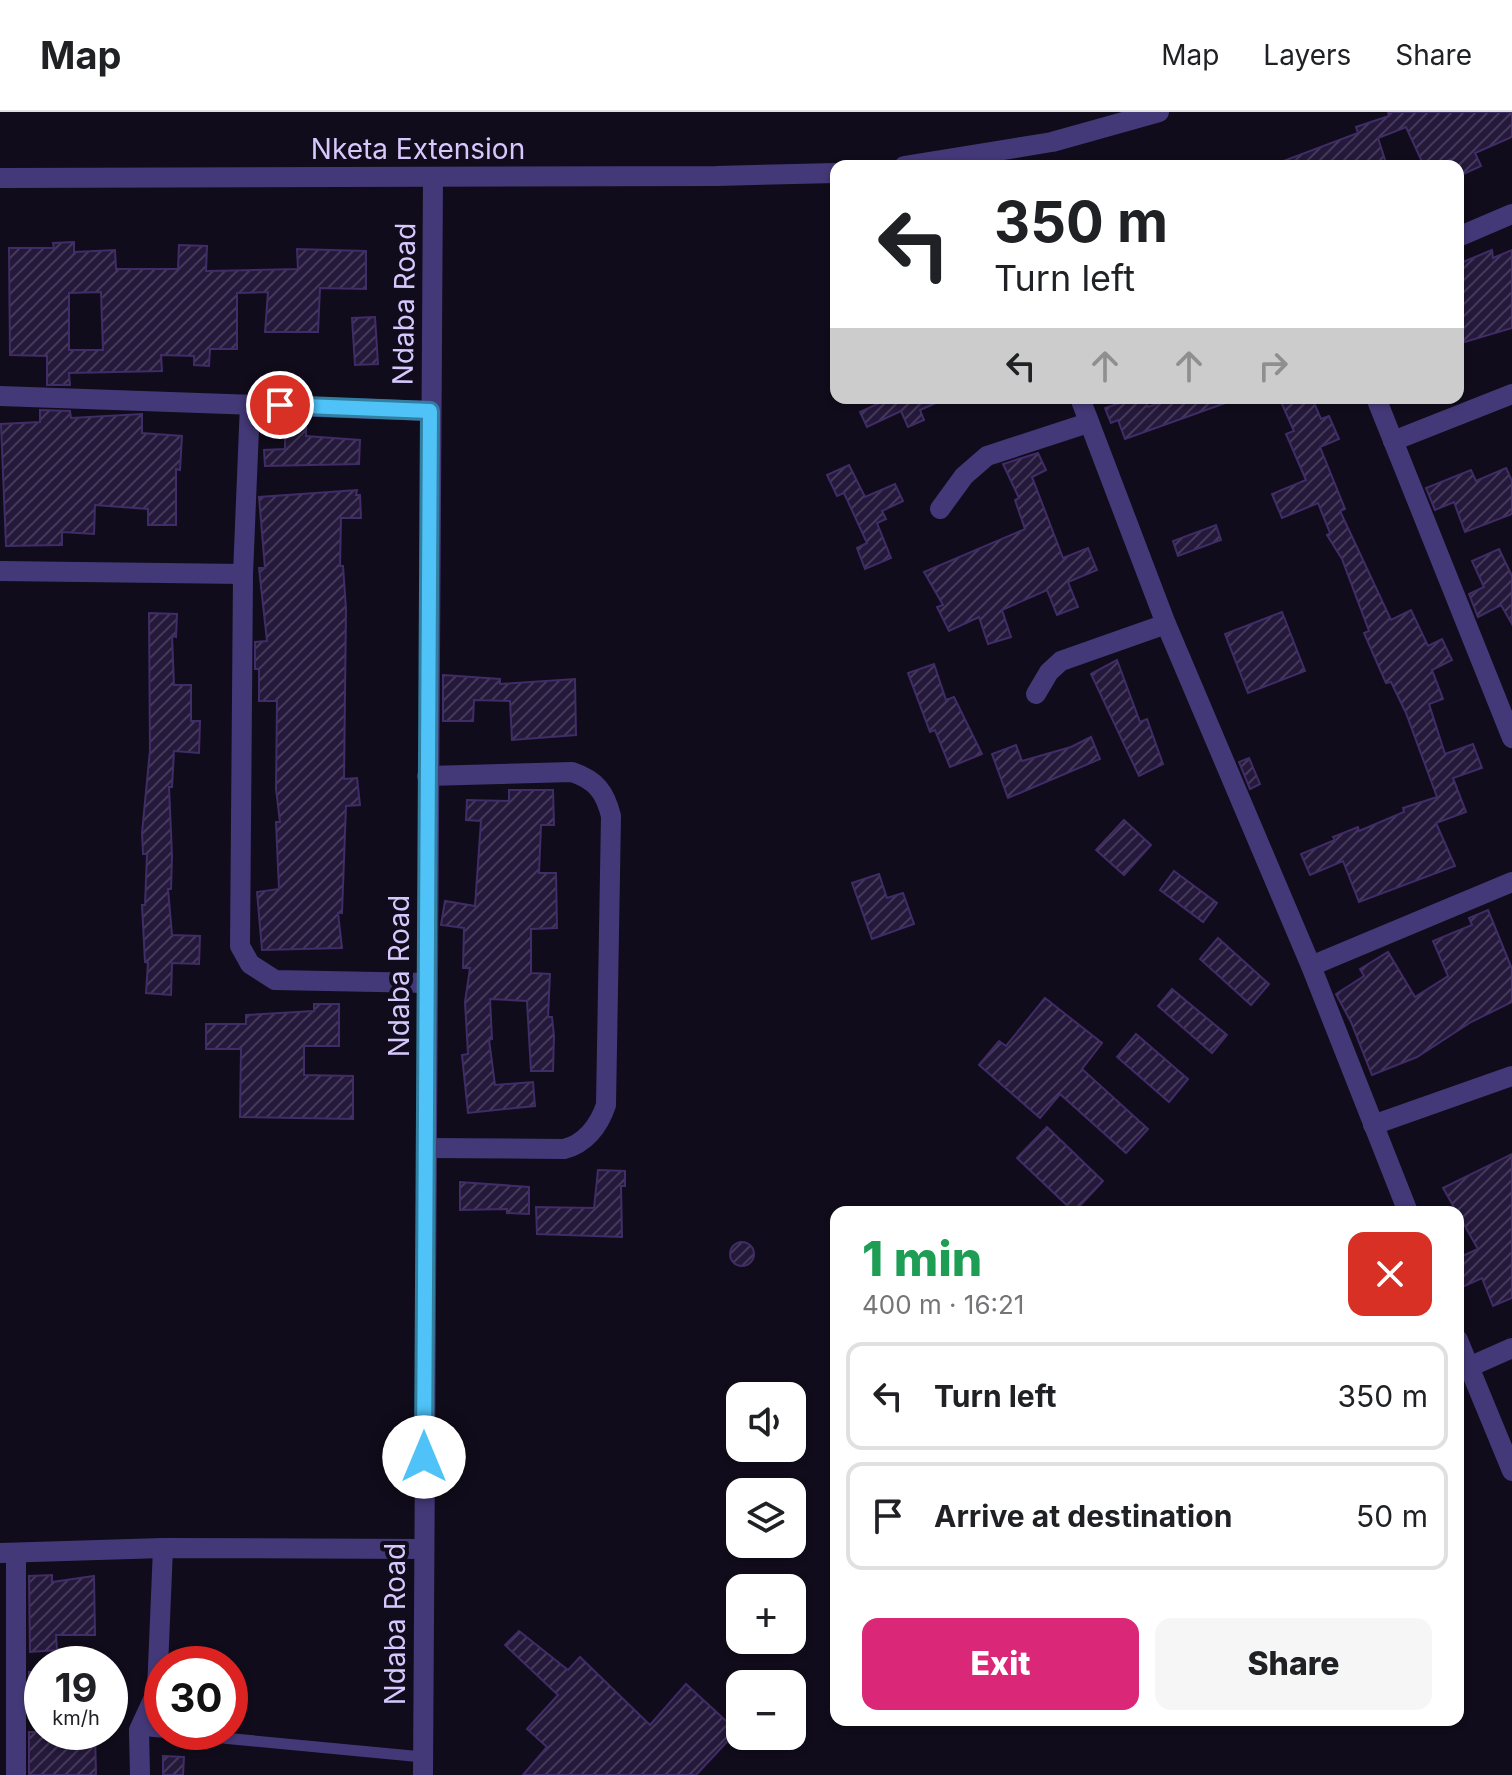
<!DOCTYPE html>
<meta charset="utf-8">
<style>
:root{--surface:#fff;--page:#f6f6f6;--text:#202124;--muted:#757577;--line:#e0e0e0;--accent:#db2777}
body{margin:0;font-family:Inter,sans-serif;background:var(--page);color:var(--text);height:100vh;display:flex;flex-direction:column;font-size:30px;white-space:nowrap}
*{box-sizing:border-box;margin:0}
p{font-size:26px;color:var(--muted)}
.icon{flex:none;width:44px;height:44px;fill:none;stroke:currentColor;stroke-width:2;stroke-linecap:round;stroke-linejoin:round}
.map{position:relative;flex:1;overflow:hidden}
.details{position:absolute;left:830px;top:1094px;width:634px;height:520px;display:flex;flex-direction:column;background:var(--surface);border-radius:16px;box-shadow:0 2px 6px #0004}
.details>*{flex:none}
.guide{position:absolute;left:830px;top:48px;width:634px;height:244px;border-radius:16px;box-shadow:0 2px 6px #0004;background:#fff;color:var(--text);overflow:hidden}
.buttons{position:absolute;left:726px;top:1270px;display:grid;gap:16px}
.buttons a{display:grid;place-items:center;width:80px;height:80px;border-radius:16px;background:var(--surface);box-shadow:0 2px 6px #0004;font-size:40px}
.speed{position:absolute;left:24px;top:1534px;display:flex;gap:16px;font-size:40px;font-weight:700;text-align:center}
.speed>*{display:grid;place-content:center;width:104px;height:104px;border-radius:50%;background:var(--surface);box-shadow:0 2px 6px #0004;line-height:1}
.speed small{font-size:20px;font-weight:400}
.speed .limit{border:12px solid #d22;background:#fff;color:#111}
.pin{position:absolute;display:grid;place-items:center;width:68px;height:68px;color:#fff;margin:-34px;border:4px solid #fff;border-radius:50%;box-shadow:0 2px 8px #0007}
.me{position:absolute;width:88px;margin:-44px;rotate:0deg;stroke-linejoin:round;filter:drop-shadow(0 0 6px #0008)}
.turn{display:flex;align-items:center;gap:28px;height:168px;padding:0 32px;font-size:36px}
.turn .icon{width:104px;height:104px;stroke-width:2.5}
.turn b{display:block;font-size:56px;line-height:68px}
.lanes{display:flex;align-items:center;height:76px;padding:0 32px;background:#0003;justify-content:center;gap:40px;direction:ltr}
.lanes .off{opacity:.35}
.round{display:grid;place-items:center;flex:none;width:84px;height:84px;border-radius:16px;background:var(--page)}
.headline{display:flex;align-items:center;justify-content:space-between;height:136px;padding:0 32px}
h1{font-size:48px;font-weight:800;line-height:60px;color:#1e9e55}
.action{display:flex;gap:16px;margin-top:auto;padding:16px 32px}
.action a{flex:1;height:92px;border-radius:16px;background:var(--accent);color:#fff;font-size:32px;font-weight:800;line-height:92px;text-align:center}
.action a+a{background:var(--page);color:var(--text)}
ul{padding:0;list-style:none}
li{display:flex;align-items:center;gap:24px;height:108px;margin:0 16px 12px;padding:0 16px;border:4px solid var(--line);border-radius:16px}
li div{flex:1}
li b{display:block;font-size:30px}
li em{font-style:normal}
header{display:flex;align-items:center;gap:48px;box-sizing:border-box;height:112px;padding:0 40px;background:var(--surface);border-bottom:2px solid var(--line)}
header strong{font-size:38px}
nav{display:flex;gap:44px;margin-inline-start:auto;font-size:28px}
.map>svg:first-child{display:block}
</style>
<header>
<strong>Map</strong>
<nav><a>Map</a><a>Layers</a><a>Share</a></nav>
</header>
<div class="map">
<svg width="1512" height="1663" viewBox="0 0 1512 1663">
<defs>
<pattern id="building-hatch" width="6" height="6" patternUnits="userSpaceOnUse" patternTransform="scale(2)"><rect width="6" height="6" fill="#25193b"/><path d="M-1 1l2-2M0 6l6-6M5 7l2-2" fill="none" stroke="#443958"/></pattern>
</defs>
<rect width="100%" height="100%" fill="#110c1b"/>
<g fill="url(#building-hatch)" stroke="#402c66" stroke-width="2" fill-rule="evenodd">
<path d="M1388,0H1512V25L1475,41L1481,54L1459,64L1458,54H1454L1451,47L1436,54H1424L1406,15L1378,26L1387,54H1270L1358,21L1356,15L1389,4Z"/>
<path d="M74,130V140L115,138L116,157H178L179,133L207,134L206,159L298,157L297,137L366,139V177L320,176L318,220H265L268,180L237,181V237H210L209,254L194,253V244L161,243L162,259L69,261L70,273H47V244L10,243L9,136H54L53,131ZM101,180L103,238H69V181Z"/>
<path d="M1492,138L1493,146L1512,138V216L1458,232V152Z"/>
<path d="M375,205L378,252L355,253L352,206Z"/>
<path d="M890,286H947L920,298L924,308L908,315L901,299L867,315L860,300Z"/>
<path d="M1134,286H1145L1148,295L1173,286L1231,289L1125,327L1118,308L1111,311L1105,296Z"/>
<path d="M1290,286H1312L1321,307L1329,304L1339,327L1320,335L1345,397L1340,399L1391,508L1411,498L1428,534L1442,527L1452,548L1432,558L1443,587L1429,592L1445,642L1473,632L1482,656L1453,666L1466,700L1436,711L1455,754L1359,790L1343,749L1310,763L1301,742L1335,728L1333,725L1358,715L1359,719L1404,700L1403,696L1437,685L1406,601L1391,570L1386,571L1364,521L1369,519L1342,447L1327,423L1330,421L1318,391L1282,406L1272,382L1306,368L1286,322L1294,319L1281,290Z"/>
<path d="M40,298L70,299L71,306L142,302V321L182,324L180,358L176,357V413H148V397L95,393L94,422L62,420V433L6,434L1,312L40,310Z"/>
<path d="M285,313H306V324L360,328L359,352L265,354L264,338L285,337Z"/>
<path d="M1038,341L1046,358L1032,365L1063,446L1088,436L1097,458L1068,470L1078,495L1057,503L1047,478L1002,498L1011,525L988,532L979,505L949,519L937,495L943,493L924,460L1025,417L1015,388L1019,386L1003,352Z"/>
<path d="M849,353L865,385L895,372L903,389L882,399L886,407L877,411L891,446L865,457L857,436L867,431L844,381L837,384L827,363Z"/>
<path d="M1506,356L1512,369V402L1465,420L1454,390L1435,398L1426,376L1471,358L1476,369Z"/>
<path d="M357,378L356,383H360L361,406H341L340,454H343L346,497L344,667L357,666L360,693L346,694L342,801H338L342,836L262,838L257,780L279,777L276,710H280L276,677L277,589H259V557H255V530L267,529L259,456H265L259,385Z"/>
<path d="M1216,413L1221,428L1178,444L1173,429Z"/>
<path d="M1499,437L1512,464V512L1501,493L1478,505L1469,482L1484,475L1472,449Z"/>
<path d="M1282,500L1305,559L1248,581L1225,522Z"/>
<path d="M149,501L177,502L176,525L172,524L174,573H191V609H200L199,641L174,639L172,675H169L172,744L171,777H168L172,823L200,824L199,852L172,851L171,883L146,881L148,851L145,850L142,793H145L147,742H143L142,721L150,638Z"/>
<path d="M1117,548L1140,610L1147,607L1163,652L1139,664L1091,562Z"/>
<path d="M934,552L946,588L954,585L982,642L950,655L935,618L930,620L908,561Z"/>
<path d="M443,563L500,567V572L575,567L576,623L512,628L510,589L474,588L473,609H443Z"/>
<path d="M1091,625L1100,647L1008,686L992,642L1016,633L1022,649L1071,635Z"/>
<path d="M1249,646L1260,672L1250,677L1239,650Z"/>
<path d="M509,678H553L554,713H541L539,761H556L557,816L531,817V861L550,862L548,905H552L554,924L553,959H531L527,889L490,887L492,927L489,928L495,973L533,970L535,994L468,1001L462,943L468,942L465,890L470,856H463L464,816L441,813L445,789L475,794L481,709L466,708L467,688L509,689Z"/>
<path d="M1124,708L1151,733L1124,763L1096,738Z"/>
<path d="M1174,759L1217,791L1203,810L1160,778Z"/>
<path d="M879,762L887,786L903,781L914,812L872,827L852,771Z"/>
<path d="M1488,798L1512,857V890L1471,910L1417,945L1372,963L1351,910L1336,882L1364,864L1360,857L1388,840L1415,885L1448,864L1433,829L1472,813L1469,806Z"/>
<path d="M1218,826L1269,872L1251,893L1200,847Z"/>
<path d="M1172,877L1227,923L1212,941L1158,894Z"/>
<path d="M1045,886L1102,931L1082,957L1148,1017L1126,1041L1060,982L1040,1006L979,953L999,929L1006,934Z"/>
<path d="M314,892H339V934H304V963L353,964V1007L240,1005L241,937H206V912H246V903L314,899Z"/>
<path d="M1136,922L1188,967L1169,990L1117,945Z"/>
<path d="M1047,1015L1103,1069L1074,1100L1017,1046Z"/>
<path d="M1512,1042V1186L1493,1194L1482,1166L1458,1177V1146L1478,1137L1443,1076Z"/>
<path d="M598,1058L625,1059V1074H621L622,1125L537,1122L536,1095L594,1096Z"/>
<path d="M460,1070L529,1075V1102L507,1101V1097L460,1098Z"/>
<circle cx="742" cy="1142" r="12"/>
<path d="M52,1463V1470L94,1464L95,1523H56L57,1538L30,1540L29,1464Z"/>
<path d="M519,1519L568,1558L580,1545L650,1613L686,1572L737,1619L696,1663H523L547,1635L527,1617L558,1583L505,1533Z"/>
<rect x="29" y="1560" width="13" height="29"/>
<path d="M29,1620H95L96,1663H29Z"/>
<path d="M163,1644L184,1645L183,1663H163Z"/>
</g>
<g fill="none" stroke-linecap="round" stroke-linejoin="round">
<path stroke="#443978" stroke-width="11" d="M139,1618L423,1645"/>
<g stroke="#443978" stroke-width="20">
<path d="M1458,125L1512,102"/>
<path d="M0,284L430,299"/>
<path d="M1080,286L1166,512L1311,854L1408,1100"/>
<path d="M1376,286L1512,626"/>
<path d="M250,292L243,462L240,834L250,852L275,868L428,871"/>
<path d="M1393,329L1512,282"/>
<path d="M940,397L964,364L987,344L1088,311"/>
<path d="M0,459L243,462"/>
<path d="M1036,582L1049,560L1061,549L1166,512"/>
<path d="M1311,854L1512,770"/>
<path d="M1373,1013L1512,964"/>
<path d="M426,1036L564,1037C585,1032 599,1014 606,993L611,704C605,680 596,668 572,660L427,664"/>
<path d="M1458,1228L1512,1359"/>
<path d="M1469,1255L1512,1236"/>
<path d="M0,1441L163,1436L423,1437"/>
<path d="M16,1663V1441"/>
<path d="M140,1663L139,1618L157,1579L163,1436"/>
<path d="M423,1663L433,65"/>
</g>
<g stroke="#443978" stroke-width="20">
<path d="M904,54L1052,30L1159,0"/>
<path d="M0,66L716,64L836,61"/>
</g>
</g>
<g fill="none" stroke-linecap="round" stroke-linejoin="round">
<g stroke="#337fa1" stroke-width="20">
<path id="route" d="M280,293L430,299L424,1345"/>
</g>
<use href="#route" stroke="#4fc3f7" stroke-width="14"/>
</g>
<g text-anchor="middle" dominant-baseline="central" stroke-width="8" stroke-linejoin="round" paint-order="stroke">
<g font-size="28" fill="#d6c8fd" stroke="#110c1b">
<text x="418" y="37">Nketa Extension</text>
<text transform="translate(404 192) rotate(-89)">Ndaba Road</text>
<text transform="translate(399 864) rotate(-90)">Ndaba Road</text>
<text transform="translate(395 1512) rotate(-90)">Ndaba Road</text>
</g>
</g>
</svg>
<div class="buttons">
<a><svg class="icon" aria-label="sound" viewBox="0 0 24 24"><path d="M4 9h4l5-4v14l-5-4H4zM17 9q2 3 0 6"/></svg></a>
<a><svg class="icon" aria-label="layers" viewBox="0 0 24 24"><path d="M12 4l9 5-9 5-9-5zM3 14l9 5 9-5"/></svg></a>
<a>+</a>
<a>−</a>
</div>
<div class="speed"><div>19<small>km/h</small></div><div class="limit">30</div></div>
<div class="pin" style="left:280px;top:293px;background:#d93025"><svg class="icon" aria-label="arrive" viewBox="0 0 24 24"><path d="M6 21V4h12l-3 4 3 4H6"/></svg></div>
<svg class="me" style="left:424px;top:1345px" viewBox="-20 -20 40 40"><circle r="19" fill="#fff"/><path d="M0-13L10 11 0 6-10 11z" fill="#4fc3f7"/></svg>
<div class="guide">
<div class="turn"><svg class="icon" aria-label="left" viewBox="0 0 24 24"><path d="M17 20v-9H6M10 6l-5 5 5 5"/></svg><div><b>350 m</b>Turn left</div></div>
<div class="lanes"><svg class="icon" aria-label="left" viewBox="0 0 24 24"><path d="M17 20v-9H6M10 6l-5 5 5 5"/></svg><svg class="icon off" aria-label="ahead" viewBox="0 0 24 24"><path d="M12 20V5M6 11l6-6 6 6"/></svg><svg class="icon off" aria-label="ahead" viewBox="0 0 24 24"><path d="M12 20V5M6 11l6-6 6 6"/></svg><svg class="icon off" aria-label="right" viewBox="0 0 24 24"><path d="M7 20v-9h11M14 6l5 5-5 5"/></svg></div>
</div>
<section class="details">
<div class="headline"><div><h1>1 min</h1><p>400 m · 16:21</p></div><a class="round" style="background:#d93025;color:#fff"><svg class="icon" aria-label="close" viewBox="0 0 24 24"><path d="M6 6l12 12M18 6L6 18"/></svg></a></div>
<ul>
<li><svg class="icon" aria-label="left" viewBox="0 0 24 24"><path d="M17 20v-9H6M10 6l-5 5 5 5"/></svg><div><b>Turn left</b></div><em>350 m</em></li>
<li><svg class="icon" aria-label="arrive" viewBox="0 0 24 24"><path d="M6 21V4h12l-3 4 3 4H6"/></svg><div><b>Arrive at destination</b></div><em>50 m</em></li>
</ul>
<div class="action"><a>Exit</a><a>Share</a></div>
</section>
</div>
